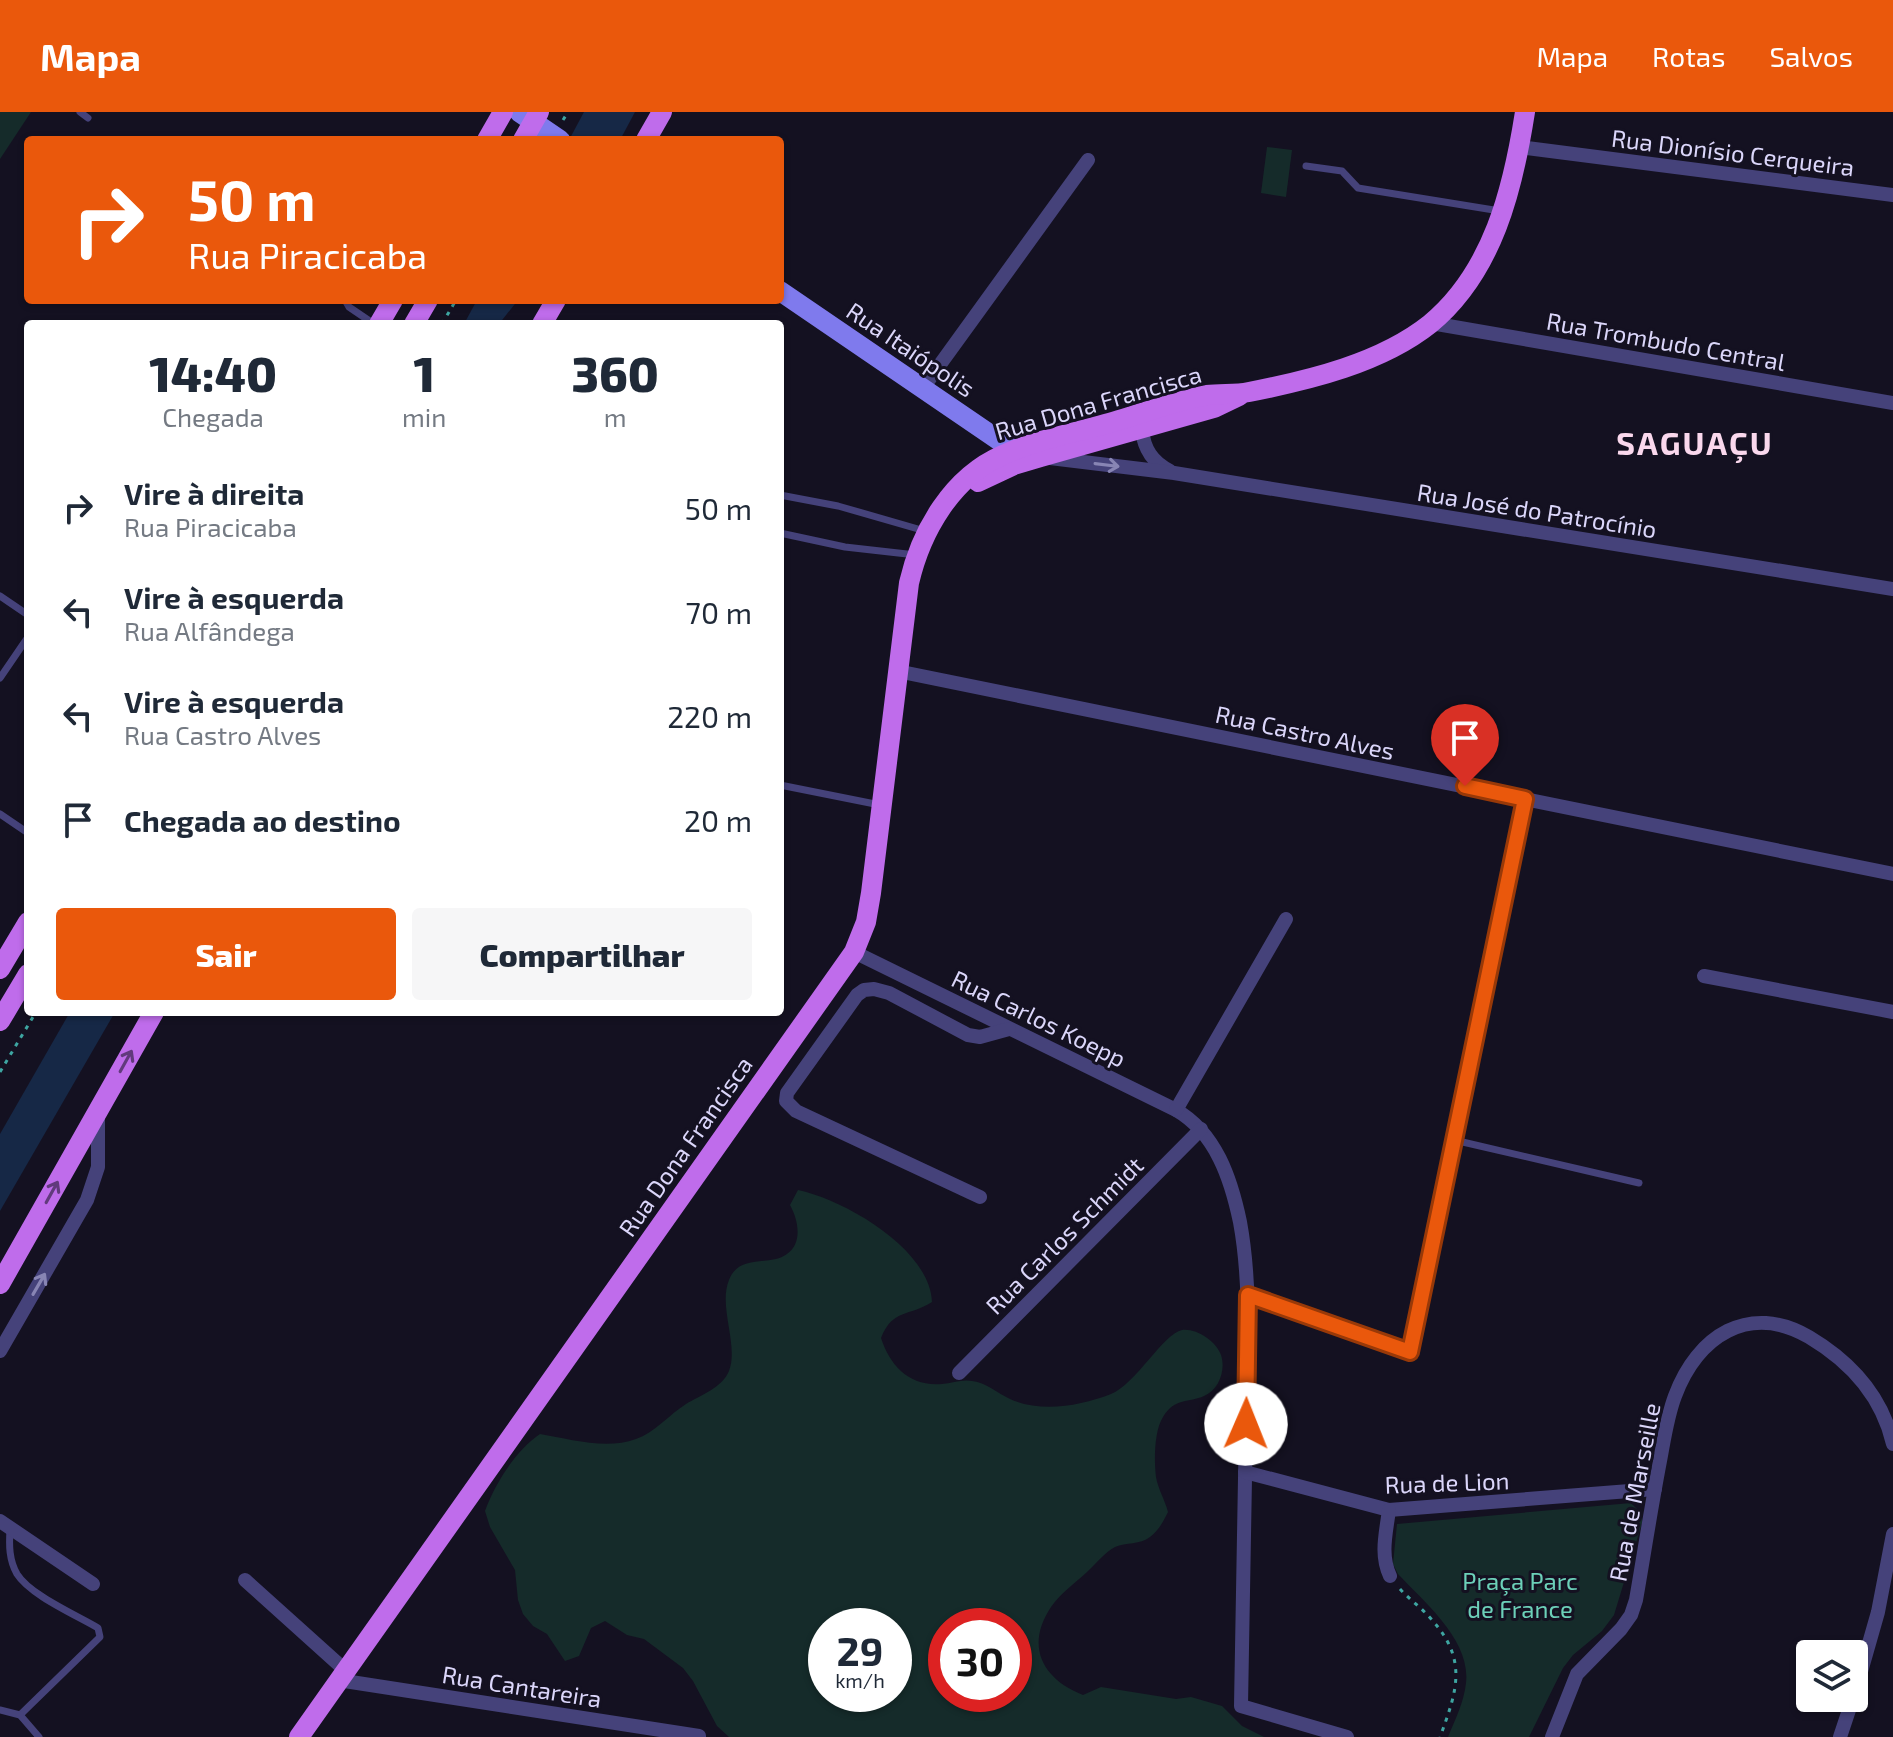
<!DOCTYPE html>
<html lang="pt">
<meta charset="utf-8">
<style>
:root{--surface:#fff;--page:#f6f6f7;--text:#1f2937;--muted:#747a83;--accent:#ea580c}
body{margin:0;font-family:"Exo 2",sans-serif;background:var(--page);color:var(--text);height:100vh;display:flex;flex-direction:column;font-size:30px;white-space:nowrap}
*{box-sizing:border-box;margin:0}
p{font-size:26px;color:var(--muted)}
.icon{flex:none;width:44px;height:44px;fill:none;stroke:currentColor;stroke-width:2;stroke-linecap:round;stroke-linejoin:round}
.map{position:relative;flex:1;overflow:hidden}
.sheet{position:absolute;left:24px;top:208px;width:760px;height:696px;display:flex;flex-direction:column;background:var(--surface);border-radius:8px;box-shadow:0 2px 6px #0004}
.sheet>*{flex:none}
.guide{position:absolute;left:24px;top:24px;width:760px;height:168px;border-radius:8px;box-shadow:0 2px 6px #0004;background:#ea580c;color:#fff;overflow:hidden}
.controls{position:absolute;left:1796px;top:1528px;display:grid;gap:16px}
.controls a{display:grid;place-items:center;width:72px;height:72px;border-radius:8px;background:var(--surface);box-shadow:0 2px 6px #0004;font-size:40px}
.speed{position:absolute;left:808px;top:1496px;display:flex;gap:16px;font-size:40px;font-weight:700;text-align:center}
.speed>*{display:grid;place-content:center;width:104px;height:104px;border-radius:50%;background:var(--surface);box-shadow:0 2px 6px #0004;line-height:1}
.speed small{font-size:20px;font-weight:400}
.speed .limit{border:12px solid #d22;background:#fff;color:#111}
.pin{position:absolute;display:grid;place-items:center;width:68px;height:68px;color:#fff;margin:-82px -34px;border-radius:50% 50% 50% 0;rotate:-45deg;box-shadow:0 0 8px #0007}
.pin .icon{rotate:45deg}
.me{position:absolute;width:88px;margin:-44px;rotate:1deg;stroke-linejoin:round;filter:drop-shadow(0 0 6px #0008)}
.turn{display:flex;align-items:center;gap:28px;height:168px;padding:0 32px;font-size:36px}
.turn .icon{width:104px;height:104px;stroke-width:2.5}
.turn b{display:block;font-size:56px;line-height:68px}
.eta{display:flex;justify-content:space-evenly;align-items:center;height:136px;text-align:center}
.eta b{font-size:48px;font-weight:800;line-height:56px}
.button{display:flex;gap:16px;margin-top:auto;padding:16px 32px}
.button a{flex:1;height:92px;border-radius:8px;background:var(--accent);color:#fff;font-size:32px;font-weight:800;line-height:92px;text-align:center}
.button a+a{background:var(--page);color:var(--text)}
ul{padding:0;list-style:none}
li{display:flex;align-items:center;gap:24px;height:104px;padding:0 32px}
li div{flex:1}
li b{display:block;font-size:30px}
li em{font-style:normal}
header{display:flex;align-items:center;gap:48px;box-sizing:border-box;height:112px;padding:0 40px;background:var(--accent);color:#fff}
header strong{font-size:38px}
nav{display:flex;gap:44px;margin-inline-start:auto;font-size:28px}
.map>svg:first-child{display:block}
</style>
<header>
<strong>Mapa</strong>
<nav><a>Mapa</a><a>Rotas</a><a>Salvos</a></nav>
</header>
<div class="map">
<svg width="1893" height="1625" viewBox="0 0 1893 1625">
<rect width="100%" height="100%" fill="#141121"/>
<g fill="#152b2a" fill-rule="evenodd">
<path d="M0,0H31L0,47Z"/>
<path d="M1267,35L1292,38L1286,85L1261,81Z"/>
<path d="M798,1078C845,1088 930,1137 932,1190C909,1205 893,1196 881,1226C890,1254 910,1275 942,1272C952,1271 963,1267 972,1269C987,1271 997,1281 1010,1287C1041,1301 1080,1294 1111,1282C1136,1272 1163,1222 1182,1218C1196,1216 1216,1229 1221,1243C1226,1258 1219,1278 1204,1284C1189,1291 1175,1285 1163,1305C1154,1319 1154,1349 1156,1365C1158,1377 1165,1388 1168,1400C1163,1410 1159,1418 1150,1425C1140,1433 1126,1430 1115,1435C1105,1440 1095,1453 1087,1460C1075,1471 1060,1482 1051,1495C1025,1534 1042,1567 1083,1583L1101,1575L1176,1587L1191,1585L1222,1594L1242,1614L1264,1625H729L717,1614L693,1569L683,1556L644,1527L627,1523L605,1509L591,1516L579,1544L565,1549L547,1522L533,1514L523,1502L518,1488L515,1458L490,1415L485,1399C495,1372 515,1339 540,1322C570,1327 606,1338 636,1327C654,1321 670,1302 686,1292C701,1283 722,1276 729,1259C739,1233 718,1195 729,1168C737,1147 757,1151 776,1147C803,1140 801,1113 790,1093ZM894,1514V1582H826V1514ZM946,1514H1014V1582H946Z"/>
<path d="M1631,1391L1642,1402V1411L1614,1503L1602,1519L1573,1543L1563,1556L1529,1625H1448C1455,1608 1464,1590 1466,1571C1471,1528 1424,1490 1398,1462L1393,1452L1397,1412Z"/>
</g>
<g fill="#162846">
<path d="M584,0H635L620,28H569Z"/>
<path d="M477,188H518L499,212H464Z"/>
<path d="M70,900H115L0,1099V1022Z"/>
</g>
<g fill="none" stroke-linecap="round" stroke-linejoin="round">
<g stroke="#3ea6a2" stroke-width="3" stroke-dasharray="4 6" stroke-linecap="butt">
<path d="M563,8L568,0"/>
<path d="M442,212L456,188"/>
<path d="M0,960L36,900"/>
<path d="M1400,1477C1410,1488 1422,1496 1432,1508C1468,1548 1457,1579 1440,1625"/>
</g>
<g stroke="#45427a" stroke-width="7">
<path d="M80,0L88,6"/>
<path d="M1306,54L1342,59L1358,76L1500,99"/>
<path d="M345,188L349,195L374,212"/>
<path d="M780,383L838,394L925,419"/>
<path d="M780,421L845,435L916,443"/>
<path d="M0,484L28,503"/>
<path d="M0,566L28,525"/>
<path d="M780,673L880,693"/>
<path d="M0,702L28,721"/>
<path d="M1454,1028L1639,1071"/>
<path d="M10,1418C9,1433 9,1448 17,1462C30,1483 76,1503 98,1516L100,1525L20,1603"/>
<path d="M0,1598L20,1603L39,1625"/>
</g>
<g stroke="#45427a" stroke-width="14">
<path d="M1519,35L1893,83"/>
<path d="M1431,211L1893,291"/>
<path d="M923,276L1088,48"/>
<path d="M1142,318C1144,337 1152,350 1170,359"/>
<path d="M1050,346L1174,361L1893,477"/>
<path d="M897,559L1893,762"/>
<path d="M854,840L1176,998C1216,1021 1231,1067 1240,1110C1252,1176 1247,1243 1246,1309C1245,1404 1243,1499 1241,1594L1347,1625"/>
<path d="M1704,864L1893,900"/>
<path d="M1176,998L1286,807"/>
<path d="M980,1085L796,999L786,989L787,981L857,883L864,878L874,877L889,881L968,923L980,925L1009,917"/>
<path d="M1248,1183L1410,1240L1525,687"/>
<path d="M0,1239L87,1088L98,1055V1001"/>
<path d="M959,1261L1201,1017"/>
<path d="M1245,1360L1389,1398L1655,1377"/>
<path d="M1389,1398C1386,1421 1380,1443 1390,1464"/>
<path d="M0,1409L93,1472"/>
<path d="M245,1468L345,1558"/>
<path d="M338,1568L699,1624"/>
<path d="M1854,1584L1878,1500L1893,1422"/>
<path d="M1552,1625L1577,1562L1621,1517L1631,1503L1636,1488C1644,1442 1651,1396 1660,1349C1664,1328 1667,1305 1675,1284C1697,1224 1749,1190 1809,1225C1851,1250 1882,1284 1893,1332"/>
<path d="M1840,1625L1853,1586"/>
</g>
<g stroke="#7f7aed" stroke-width="20">
<path d="M519,0L560,28"/>
<path d="M780,179L1013,338"/>
</g>
<g stroke="#bf6ceb" stroke-width="20">
<path d="M487,28L503,0"/>
<path d="M523,28L539,0"/>
<path d="M646,28L662,0"/>
<path d="M379,212L393,188"/>
<path d="M414,212L428,188"/>
<path d="M542,212L556,188"/>
<path d="M978,370L1014,353L1041,345L1214,296L1239,284"/>
<path d="M0,857L28,810"/>
<path d="M0,909L28,862"/>
<path d="M0,1172L154,900"/>
<path d="M299,1625L854,840L866,810L871,781L909,471C921,419 952,365 1003,343C1033,329 1069,322 1102,313C1136,304 1171,290 1207,283C1221,281 1235,283 1249,280C1310,268 1381,251 1430,212C1493,160 1513,77 1525,0"/>
</g>
</g>
<defs><path id="oneway-shaft" d="M-6 0H5M1.5-3L5.5 0L1.5 3" fill="none" stroke-width="1.6" stroke-linecap="round" stroke-linejoin="round" transform="scale(2)"/></defs>
<g stroke="#8885b4">
<use href="#oneway-shaft" transform="translate(1107 353) rotate(7)"/>
<use href="#oneway-shaft" transform="translate(39 1172) rotate(-60)"/>
</g>
<g stroke="#613a7c">
<use href="#oneway-shaft" transform="translate(126 949) rotate(-61)"/>
<use href="#oneway-shaft" transform="translate(52 1080) rotate(-61)"/>
</g>
<g fill="none" stroke-linecap="round" stroke-linejoin="round">
<g stroke="#983908" stroke-width="20">
<path id="route" d="M1246,1312L1248,1183L1410,1240L1525,687L1465,674"/>
</g>
<use href="#route" stroke="#ea580c" stroke-width="14"/>
</g>
<g text-anchor="middle" dominant-baseline="central" stroke-width="6" stroke-linejoin="round" paint-order="stroke">
<g font-size="24" fill="#dbd6fa" stroke="#141121">
<text transform="translate(1733 40) rotate(7)">Rua Dionísio Cerqueira</text>
<text transform="translate(1666 229) rotate(10)">Rua Trombudo Central</text>
<text transform="translate(911 237) rotate(34)">Rua Itaiópolis</text>
<text transform="translate(1098 290) rotate(-16)">Rua Dona Francisca</text>
<text transform="translate(1537 398) rotate(9)">Rua José do Patrocínio</text>
<text transform="translate(1305 620) rotate(12)">Rua Castro Alves</text>
<text transform="translate(1039 906) rotate(26)">Rua Carlos Koepp</text>
<text transform="translate(685 1034) rotate(-55)">Rua Dona Francisca</text>
<text transform="translate(1064 1123) rotate(-45)">Rua Carlos Schmidt</text>
<text transform="translate(1447 1370) rotate(-2)">Rua de Lion</text>
<text transform="translate(1634 1380) rotate(-79)">Rua de Marseille</text>
<text transform="translate(522 1574) rotate(9)">Rua Cantareira</text>
</g>
<g font-size="24" fill="#6cd0b9" stroke="#141121">
<text x="1520" y="1468">Praça Parc<tspan x="1520" dy="28">de France</tspan></text>
</g>
<g font-size="32" font-weight="bold" letter-spacing="2" fill="#fad8ed" stroke="#141121">
<text x="1695" y="330">SAGUAÇU</text>
</g>
</g>
</svg>
<div class="controls">
<a><svg class="icon" aria-label="layers" viewBox="0 0 24 24"><path d="M12 4l9 5-9 5-9-5zM3 14l9 5 9-5"/></svg></a>
</div>
<div class="speed"><div>29<small>km/h</small></div><div class="limit">30</div></div>
<div class="pin" style="left:1465px;top:674px;background:#d93025"><svg class="icon" aria-label="arrive" viewBox="0 0 24 24"><path d="M6 21V4h12l-3 4 3 4H6"/></svg></div>
<svg class="me" style="left:1246px;top:1312px" viewBox="-20 -20 40 40"><circle r="19" fill="#fff"/><path d="M0-13L10 11 0 6-10 11z" fill="#ea580c"/></svg>
<div class="guide">
<div class="turn"><svg class="icon" aria-label="right" viewBox="0 0 24 24"><path d="M7 20v-9h11M14 6l5 5-5 5"/></svg><div><b>50 m</b>Rua Piracicaba</div></div>
</div>
<section class="sheet">
<div class="eta">
<div><b>14:40</b><p>Chegada</p></div>
<div><b>1</b><p>min</p></div>
<div><b>360</b><p>m</p></div>
</div>
<ul>
<li><svg class="icon" aria-label="right" viewBox="0 0 24 24"><path d="M7 20v-9h11M14 6l5 5-5 5"/></svg><div><b>Vire à direita</b><p>Rua Piracicaba</p></div><em>50 m</em></li>
<li><svg class="icon" aria-label="left" viewBox="0 0 24 24"><path d="M17 20v-9H6M10 6l-5 5 5 5"/></svg><div><b>Vire à esquerda</b><p>Rua Alfândega</p></div><em>70 m</em></li>
<li><svg class="icon" aria-label="left" viewBox="0 0 24 24"><path d="M17 20v-9H6M10 6l-5 5 5 5"/></svg><div><b>Vire à esquerda</b><p>Rua Castro Alves</p></div><em>220 m</em></li>
<li><svg class="icon" aria-label="arrive" viewBox="0 0 24 24"><path d="M6 21V4h12l-3 4 3 4H6"/></svg><div><b>Chegada ao destino</b></div><em>20 m</em></li>
</ul>
<div class="button"><a>Sair</a><a>Compartilhar</a></div>
</section>
</div>
